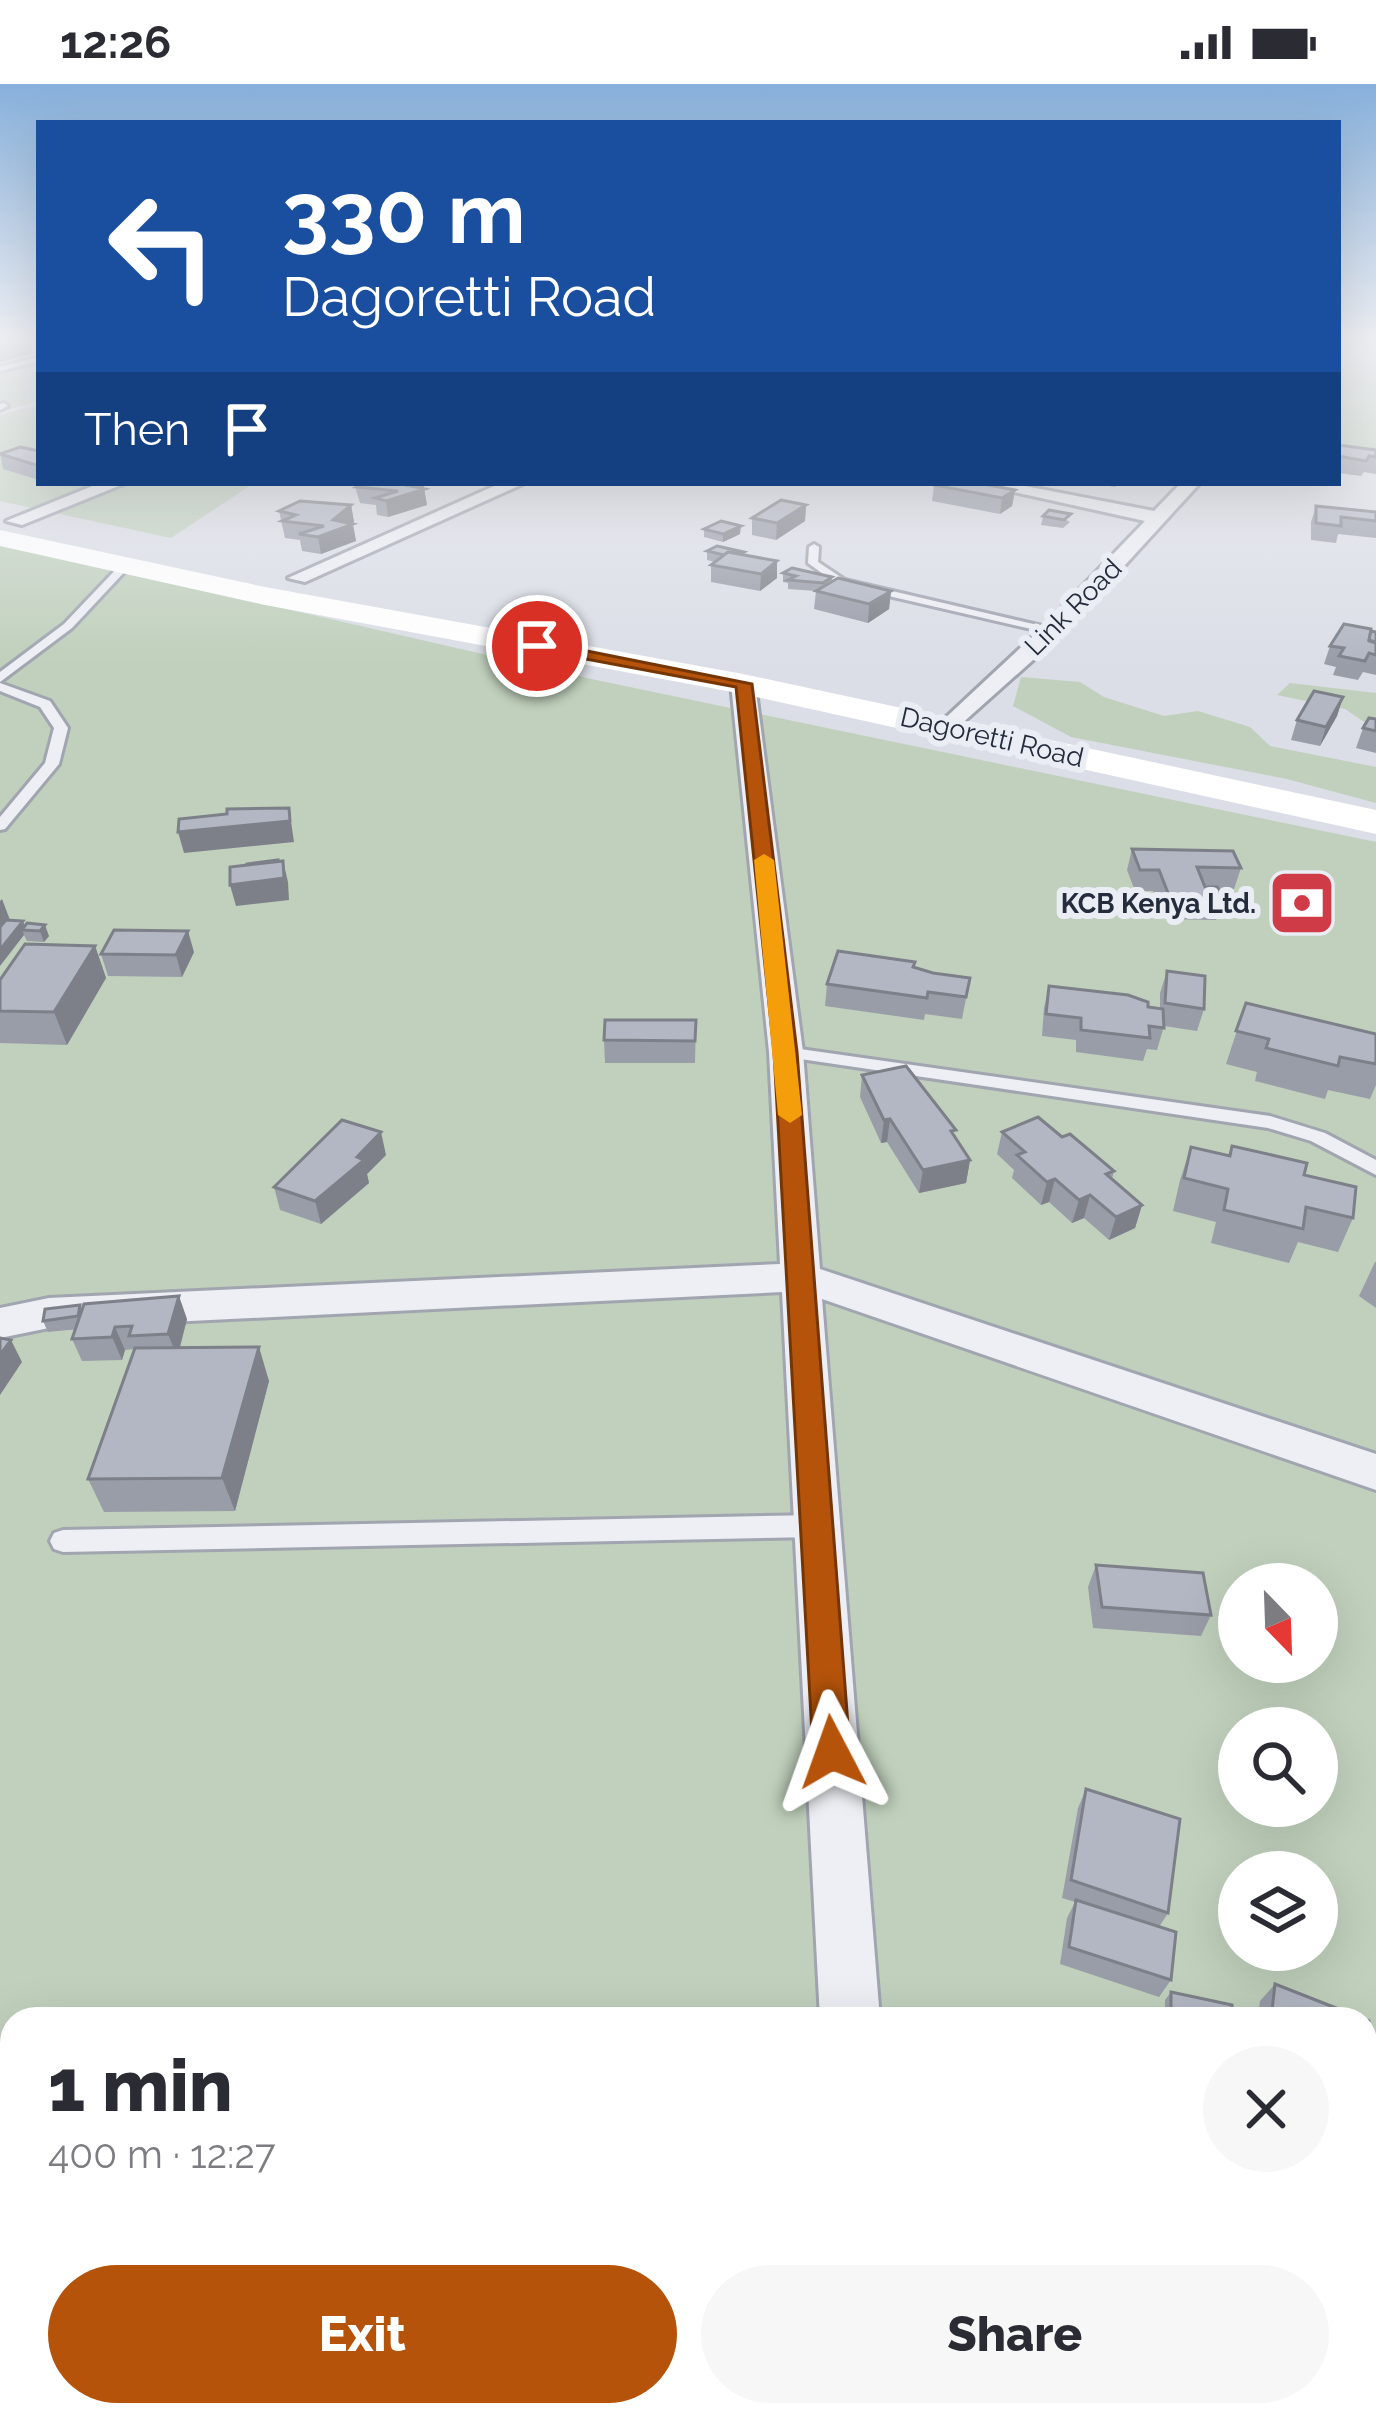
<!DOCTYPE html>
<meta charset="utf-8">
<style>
:root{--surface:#fff;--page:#f7f7f7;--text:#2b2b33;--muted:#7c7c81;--accent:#b45309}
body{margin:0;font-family:Raleway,sans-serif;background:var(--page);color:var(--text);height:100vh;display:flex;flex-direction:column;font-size:45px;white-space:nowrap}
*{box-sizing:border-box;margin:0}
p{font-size:39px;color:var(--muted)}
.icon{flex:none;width:66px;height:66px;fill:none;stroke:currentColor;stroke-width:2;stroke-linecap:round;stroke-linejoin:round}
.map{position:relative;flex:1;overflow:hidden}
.drawer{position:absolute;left:0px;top:1923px;width:1377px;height:420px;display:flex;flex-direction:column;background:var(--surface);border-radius:36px 36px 0 0;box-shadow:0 12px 48px #0002}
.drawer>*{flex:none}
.hud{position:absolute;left:36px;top:36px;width:1305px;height:366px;border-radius:0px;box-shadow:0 12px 48px #0002;background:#1a4fa0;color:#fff;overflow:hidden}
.needle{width:78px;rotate:157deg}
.tools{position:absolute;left:1218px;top:1479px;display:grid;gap:24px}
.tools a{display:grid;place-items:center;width:120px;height:120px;border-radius:50%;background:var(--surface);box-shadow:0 12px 48px #0002;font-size:60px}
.pin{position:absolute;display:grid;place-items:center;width:102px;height:102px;color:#fff;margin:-51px;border:6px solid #fff;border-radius:50%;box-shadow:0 3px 12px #0007}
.me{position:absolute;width:132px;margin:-66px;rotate:356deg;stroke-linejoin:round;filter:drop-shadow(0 0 9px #0008)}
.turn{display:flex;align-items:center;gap:42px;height:252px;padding:0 48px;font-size:54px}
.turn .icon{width:156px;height:156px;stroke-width:2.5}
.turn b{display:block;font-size:84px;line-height:102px}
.then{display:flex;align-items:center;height:114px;padding:0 48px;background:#0003;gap:24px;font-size:45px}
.round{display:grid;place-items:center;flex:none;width:126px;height:126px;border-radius:63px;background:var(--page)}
.summary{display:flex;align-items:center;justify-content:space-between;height:204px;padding:0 48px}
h1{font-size:72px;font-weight:800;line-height:90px}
.cta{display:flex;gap:24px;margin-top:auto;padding:24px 48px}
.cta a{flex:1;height:138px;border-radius:72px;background:var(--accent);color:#fff;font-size:48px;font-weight:800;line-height:138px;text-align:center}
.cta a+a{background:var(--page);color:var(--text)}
.status{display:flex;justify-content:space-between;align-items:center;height:84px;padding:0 60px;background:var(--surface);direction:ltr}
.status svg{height:33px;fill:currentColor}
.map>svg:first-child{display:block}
</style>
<div class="status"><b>12:26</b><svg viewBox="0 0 49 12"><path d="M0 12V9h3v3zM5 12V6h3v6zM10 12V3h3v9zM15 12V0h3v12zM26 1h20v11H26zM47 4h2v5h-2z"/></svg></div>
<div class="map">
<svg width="1376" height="2343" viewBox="0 0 1376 2343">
<rect width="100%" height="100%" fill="#dbdee6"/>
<g fill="#c0d0bc" fill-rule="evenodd">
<path d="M0,253H39V317L0,328Z"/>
<path d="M1376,256V366L1338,360V286Z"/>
<path d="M39,321V399H254L171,454L0,417V331Z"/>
<path d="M0,459L596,596L1376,758V2343H0ZM1239,1500H1317V1578H1239ZM1239,1644H1317V1722H1239ZM1239,1788H1317V1866H1239ZM12,1935H1365V2331H12Z"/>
<path d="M1021,593L1080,598L1104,613L1164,632L1198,627L1250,643L1270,662L1376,683V719L1287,695L1071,653L1013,622Z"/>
<path d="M1290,599L1376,609V646L1345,625L1277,611Z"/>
</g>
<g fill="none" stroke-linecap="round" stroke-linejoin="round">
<g stroke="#a1a5b0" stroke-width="6">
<g id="service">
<path d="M39,273V277L0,287V283Z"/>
<path d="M0,320L4,319L8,322L0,326Z"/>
<path d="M814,460L819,463L818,478L845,496L1059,546L1053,550L837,500L808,479L809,463Z"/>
<path d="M121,480L130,482L72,544L0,598V588L64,540Z"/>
<path d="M0,599L50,617L68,644L59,680L5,745L0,746V733L45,679L54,644L40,623L0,607Z"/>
<path d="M786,963L1270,1032L1325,1049L1376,1076V1091L1311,1057L1268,1044L780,972L777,968L780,964Z"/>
<path d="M817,1431L826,1435L830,1442L826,1449L817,1453L63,1468L54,1465L50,1457L54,1449L63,1446Z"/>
</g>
</g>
<g stroke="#a1a5b0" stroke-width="6">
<g id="minor">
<path d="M100,399H126L22,441L6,437Z"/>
<path d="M501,399H525L305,498L288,494Z"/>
<path d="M973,399H1009L1154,427L1181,399H1200L1061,551L950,650L938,643L941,638L1045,541L1145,437Z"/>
<path d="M743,593L755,600L803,968L820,1185L1376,1370V1406L822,1215L880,1935H820L782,1208L49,1244L0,1254V1224L49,1214L780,1180L769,968L731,600Z"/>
<path d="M842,2331H912L914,2343H842Z"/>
</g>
</g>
<use href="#service" fill="#eeeff4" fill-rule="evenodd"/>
<use href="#minor" fill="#eeeff4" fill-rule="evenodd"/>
<path fill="#fff" fill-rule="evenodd" d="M0,446L265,503L743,590L1376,726V750L743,610L265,521L0,462Z"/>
</g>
<g fill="#999da8">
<path d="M1338,361L1376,366V390L1364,388L1361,392L1338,389Z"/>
<path d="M39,367V396L3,385L0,369Z"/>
<path d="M354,399H423L427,421L388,433L377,431L376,421L360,419Z"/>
<path d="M1088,399H1121L1115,403Z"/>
<path d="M934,401L1015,406L1012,422L1000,430L932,417Z"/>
<path d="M351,421L354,438L352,439L356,457L321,470L302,467L300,456L285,454L279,427Z"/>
<path d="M806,421L805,437L776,456L752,451V434Z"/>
<path d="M1316,422L1376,428V454L1338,450L1336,459L1311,456V438Z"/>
<path d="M1049,426L1070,438L1063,444L1041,441L1043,432Z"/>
<path d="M704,445L740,450L723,458L704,453Z"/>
<path d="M707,467L777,477V494L760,507L711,498V481L715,478L707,476Z"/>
<path d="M783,489L832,493V498L891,507L889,525L868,539L814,525L816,507L788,505V499L783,498Z"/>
<path d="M1371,547L1376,548V591L1363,588L1358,596L1333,591L1336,583L1324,580L1330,562Z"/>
<path d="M1343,613L1337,632L1320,662L1291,656L1297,636Z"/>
<path d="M1376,635V669L1356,664L1363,644Z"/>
<path d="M1132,765L1241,784L1234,805H1218L1223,815L1216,836L1164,835L1153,807H1135L1127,786Z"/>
<path d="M10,836L25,843L27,839L49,852L44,858L27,857L24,851Z"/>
<path d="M95,862L106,894L67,961L0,959V896Z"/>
<path d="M194,868L182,893L108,892L101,870Z"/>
<path d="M914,883L933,889L970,894L962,935L925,930L924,936L825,922L827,900Z"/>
<path d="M1167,887L1204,925L1197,947L1164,942L1157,966L1147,965L1143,977L1076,968V956L1042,952L1044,924L1049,902L1160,924V909Z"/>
<path d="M1246,919L1376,950V1001L1370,1015L1328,1006L1325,1015L1255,997L1257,988L1226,980Z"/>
<path d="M696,936L695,979H605L604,956Z"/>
<path d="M862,991L970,1076L966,1099L919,1109L887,1058L881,1059L860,1013Z"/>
<path d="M1002,1048L1062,1053L1114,1087L1112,1095L1142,1121L1135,1144L1109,1156L1084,1134L1072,1139L1049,1118L1041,1121L1012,1094L1014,1086L997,1070Z"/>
<path d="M1232,1062L1304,1091L1353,1134L1338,1168L1298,1158L1289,1179L1211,1159L1216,1138L1173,1127L1180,1096L1191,1063L1228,1071Z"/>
<path d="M386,1071L367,1090L369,1099L321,1140L280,1126L274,1103Z"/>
<path d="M1375,1178H1376V1224L1359,1212Z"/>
<path d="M82,1224L187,1235L180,1264L269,1297L235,1427L104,1428L88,1395L134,1265L125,1266L122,1276L82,1277L72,1255L75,1245L48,1248L43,1237Z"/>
<path d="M1096,1481L1211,1531L1201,1552L1093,1544L1088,1503Z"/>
<path d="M1086,1705L1168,1829L1159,1843L1171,1896L1159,1913L1060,1880L1067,1834L1075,1818L1062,1814L1078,1724Z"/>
<path d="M1275,1900L1364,1935H1258L1260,1917Z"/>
<path d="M1171,1908L1232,1935H1165V1916Z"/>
<path d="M0,1972L12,1983V2177L0,2178Z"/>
<path d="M1365,2157L1376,2163V2286L1365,2280Z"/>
</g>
<g fill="#7d8088">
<path d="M0,253H29L34,269L0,278Z"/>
<path d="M409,399H423L427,421L388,433L386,417Z"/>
<path d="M1015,406L1012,422L1000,430L1002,414Z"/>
<path d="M351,421L354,438L350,441L353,440L356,457L321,470L318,453L333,436Z"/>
<path d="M806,421L805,437L776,456L777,439Z"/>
<path d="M741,442L740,450L723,458V450Z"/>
<path d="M777,477V494L760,507L761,490Z"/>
<path d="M891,507L889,525L868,539L869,520Z"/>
<path d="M1343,613L1337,632L1320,662L1326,643Z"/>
<path d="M289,724L294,758L184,769L178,748Z"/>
<path d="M283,777L288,798L289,816L236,822L230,801Z"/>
<path d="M2,815L10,836L0,842V817Z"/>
<path d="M23,837L26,846H22L24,851L0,882V866Z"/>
<path d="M45,841L49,852L44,858L40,847Z"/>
<path d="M188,847L194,868L182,893L176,871Z"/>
<path d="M95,862L106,894L67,961L54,928Z"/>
<path d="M890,1035L887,1058L881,1059L884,1036Z"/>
<path d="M381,1048L386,1071L367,1090L369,1099L321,1140L315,1117Z"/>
<path d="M970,1076L966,1099L919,1109L923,1086Z"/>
<path d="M1055,1095L1049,1118L1041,1121L1047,1098Z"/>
<path d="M1090,1111L1084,1134L1072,1139L1079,1116Z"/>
<path d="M1142,1121L1135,1144L1109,1156L1116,1133Z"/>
<path d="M179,1212L187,1235L177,1273L168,1250Z"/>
<path d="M115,1243L125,1266L122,1276L112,1253Z"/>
<path d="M11,1256L22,1278L0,1311V1271Z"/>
<path d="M259,1263L269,1297L235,1427L222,1394Z"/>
<path d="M0,1972L12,1983V2044L0,2034Z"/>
</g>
<g fill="#b2b7c3" stroke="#7d8088" stroke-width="3">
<path d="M1338,361L1376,366V373L1369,372L1366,377L1338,372Z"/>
<path d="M20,363L39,367V382L0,370Z"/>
<path d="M366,399H409L406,401L425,405L386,417L375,414L398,407L357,403Z"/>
<path d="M937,399H978L1015,406L1002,414L934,401Z"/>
<path d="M781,416L806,421L777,439L752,434Z"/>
<path d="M300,417L351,421L333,436L353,440L318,453L299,450L324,442L282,437L296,431L279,427Z"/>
<path d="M1316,422L1376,428V437L1341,433V442L1316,439Z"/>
<path d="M1049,426L1071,430L1064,436L1043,432Z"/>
<path d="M721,437L741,442L723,450L704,445Z"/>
<path d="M717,462L744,468L740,470L728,468L724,471L707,467Z"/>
<path d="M728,468L777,477L761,490L711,481Z"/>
<path d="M792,484L832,493L823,499L788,496L796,492L783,489Z"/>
<path d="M838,494L891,507L869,520L816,507Z"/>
<path d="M1344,540L1371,545L1369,557L1376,559V571L1369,569L1365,577L1339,572L1344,564L1330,562Z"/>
<path d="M1371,547L1376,548V558L1369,556Z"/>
<path d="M1314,607L1343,613L1326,643L1297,636Z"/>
<path d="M1369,634L1376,635V647L1363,644Z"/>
<path d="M289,724L290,737L178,748L179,735L227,730V725Z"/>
<path d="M1132,765L1233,767L1241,784L1197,783L1205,803H1217L1223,815L1170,814L1159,786H1140Z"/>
<path d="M278,776V778L247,781V780Z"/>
<path d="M283,777L284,794L230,801V783Z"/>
<path d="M6,836L23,837L0,866V843Z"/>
<path d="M27,839L45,841L40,847L22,846Z"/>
<path d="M114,846L188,847L176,871L101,870Z"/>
<path d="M25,860L95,862L54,928L0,927V896Z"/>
<path d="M838,867L915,878L913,883L933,889L970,894L966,913L928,908L927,914L827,900Z"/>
<path d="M1167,887L1205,892L1204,925L1165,919Z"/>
<path d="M1049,902L1128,911L1148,918V923L1163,925L1164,944L1149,942L1150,954L1081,946V934L1046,930Z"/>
<path d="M1246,919L1376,950V980L1340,973L1338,982L1266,964L1269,955L1236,947Z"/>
<path d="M605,936H696L695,957L604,956Z"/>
<path d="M906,982L956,1046L951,1047L970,1076L923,1086L890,1035L884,1036L862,991Z"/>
<path d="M1038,1033L1062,1053L1070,1050L1114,1087L1106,1090L1142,1121L1116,1133L1090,1111L1079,1116L1055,1095L1047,1098L1017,1071L1025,1068L1002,1048Z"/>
<path d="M342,1036L381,1048L357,1073L364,1076L315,1117L274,1103Z"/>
<path d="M1232,1062L1307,1079L1304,1091L1356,1103L1353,1134L1306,1123L1303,1145L1224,1126L1228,1105L1184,1094L1191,1063L1230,1072Z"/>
<path d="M179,1212L168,1250L129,1252L132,1242L115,1243L112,1253L72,1255L84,1220Z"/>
<path d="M80,1221L78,1232L43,1237L45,1225Z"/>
<path d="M0,1254L11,1256L0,1271Z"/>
<path d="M259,1263L222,1394L88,1395L135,1264Z"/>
<path d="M1096,1481L1203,1489L1211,1531L1102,1523Z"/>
<path d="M1086,1705L1180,1735L1168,1829L1071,1796Z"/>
<path d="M1076,1816L1176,1848L1171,1896L1069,1863Z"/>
<path d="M1275,1900L1364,1935H1271Z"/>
<path d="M1171,1908L1232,1921V1935H1171Z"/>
<path d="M1365,1935L1369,1937L1365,1993Z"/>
<path d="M12,2021V2158L0,2159V2022Z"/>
<path d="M1365,2157L1376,2163V2267L1365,2261Z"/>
</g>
<linearGradient id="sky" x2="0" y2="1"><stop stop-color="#87b0db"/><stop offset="0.44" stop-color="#eff0f4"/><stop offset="1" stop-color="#eff0f4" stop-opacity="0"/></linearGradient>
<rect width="1376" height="581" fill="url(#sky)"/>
<path fill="#b45309" stroke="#753606" stroke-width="3" d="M537,557L752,600L797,968L850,1668L845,1680L832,1686L819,1680L813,1668L774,968L736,603L532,565Z"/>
<path fill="#f59e0b" d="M764,770L774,776L802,1031L790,1039L778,1031L754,776Z"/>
<defs>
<g id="bank-square" transform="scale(3.45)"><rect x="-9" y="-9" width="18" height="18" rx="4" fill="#cf3c47" stroke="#eaedf4"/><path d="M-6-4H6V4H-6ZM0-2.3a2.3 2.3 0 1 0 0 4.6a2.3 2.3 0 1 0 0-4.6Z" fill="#fff"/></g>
</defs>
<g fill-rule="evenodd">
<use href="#bank-square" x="1302" y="819"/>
</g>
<g text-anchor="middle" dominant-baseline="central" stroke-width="12" stroke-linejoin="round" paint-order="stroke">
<g font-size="27" fill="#252c3c" stroke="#eaedf4">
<text transform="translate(1073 523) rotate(-45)">Link Road</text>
<text transform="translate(992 653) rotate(13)">Dagoretti Road</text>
</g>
<g font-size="27" font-weight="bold" fill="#252c3c" stroke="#eaedf4" text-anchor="end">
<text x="1256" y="819">KCB Kenya Ltd.</text>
</g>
</g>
</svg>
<div class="tools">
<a><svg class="needle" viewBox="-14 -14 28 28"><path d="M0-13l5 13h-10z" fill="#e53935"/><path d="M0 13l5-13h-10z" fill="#7c7c81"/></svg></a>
<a><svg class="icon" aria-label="search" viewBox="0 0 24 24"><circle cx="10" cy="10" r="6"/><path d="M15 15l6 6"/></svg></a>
<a><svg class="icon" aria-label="layers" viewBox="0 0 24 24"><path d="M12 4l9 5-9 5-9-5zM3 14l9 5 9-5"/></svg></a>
</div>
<div class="pin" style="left:537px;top:562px;background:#d93025"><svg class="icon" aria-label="arrive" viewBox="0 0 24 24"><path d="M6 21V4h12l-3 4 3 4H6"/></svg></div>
<svg class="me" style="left:832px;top:1668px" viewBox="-20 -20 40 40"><path d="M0-17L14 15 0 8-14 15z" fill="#b45309" stroke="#fff" stroke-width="4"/></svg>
<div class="hud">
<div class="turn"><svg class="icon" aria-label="left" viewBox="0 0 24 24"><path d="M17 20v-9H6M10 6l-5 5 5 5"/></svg><div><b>330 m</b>Dagoretti Road</div></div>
<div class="then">Then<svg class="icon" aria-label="arrive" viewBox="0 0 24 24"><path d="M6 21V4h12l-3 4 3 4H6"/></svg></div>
</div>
<section class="drawer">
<div class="summary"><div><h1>1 min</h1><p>400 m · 12:27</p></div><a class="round"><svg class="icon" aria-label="close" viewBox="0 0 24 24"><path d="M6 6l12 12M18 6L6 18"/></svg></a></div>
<div class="cta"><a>Exit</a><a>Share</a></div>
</section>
</div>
